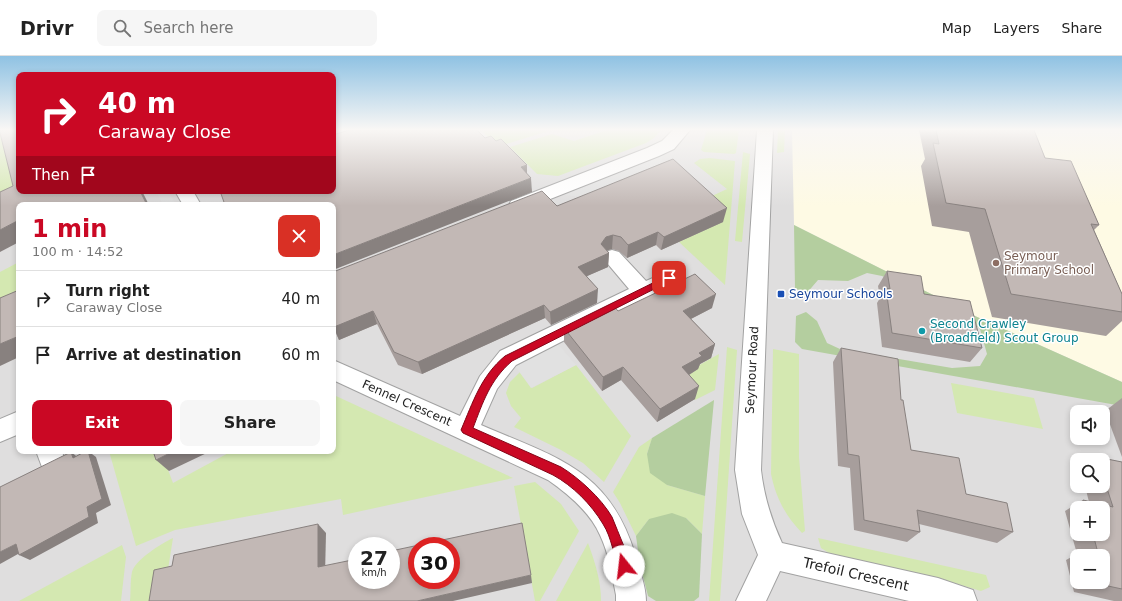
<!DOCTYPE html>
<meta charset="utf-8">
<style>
:root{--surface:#fff;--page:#f6f6f6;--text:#222;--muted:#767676;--line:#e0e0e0;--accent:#ca0824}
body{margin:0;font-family:"DejaVu Sans",sans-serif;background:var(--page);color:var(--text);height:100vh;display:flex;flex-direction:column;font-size:15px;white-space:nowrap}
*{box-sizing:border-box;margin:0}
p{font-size:13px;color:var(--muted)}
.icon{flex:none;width:22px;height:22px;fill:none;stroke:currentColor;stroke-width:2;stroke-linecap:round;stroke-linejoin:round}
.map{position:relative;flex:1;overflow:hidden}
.panel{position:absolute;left:16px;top:146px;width:320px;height:252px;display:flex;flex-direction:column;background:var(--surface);border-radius:8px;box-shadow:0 2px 6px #0003}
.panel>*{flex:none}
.hud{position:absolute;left:16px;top:16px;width:320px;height:122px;border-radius:8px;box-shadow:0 2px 6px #0003;background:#ca0824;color:#fff;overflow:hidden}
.fabs{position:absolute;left:1070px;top:349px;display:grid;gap:8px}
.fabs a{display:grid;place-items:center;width:40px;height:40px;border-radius:8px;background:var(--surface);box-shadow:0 2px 6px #0003;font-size:20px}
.speed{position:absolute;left:348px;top:481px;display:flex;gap:8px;font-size:20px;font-weight:700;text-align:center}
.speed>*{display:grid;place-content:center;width:52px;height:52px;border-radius:50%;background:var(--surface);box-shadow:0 2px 6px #0003;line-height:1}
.speed small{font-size:10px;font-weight:400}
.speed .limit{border:6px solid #d22;background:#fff;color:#111}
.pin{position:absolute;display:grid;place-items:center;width:34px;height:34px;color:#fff;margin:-17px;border-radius:8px;box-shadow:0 2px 6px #0006}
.me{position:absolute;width:44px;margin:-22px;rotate:344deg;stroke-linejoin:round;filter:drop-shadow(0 0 3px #0008)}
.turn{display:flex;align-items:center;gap:14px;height:84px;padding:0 16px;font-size:18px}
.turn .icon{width:52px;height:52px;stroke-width:2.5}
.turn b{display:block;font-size:28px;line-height:34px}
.then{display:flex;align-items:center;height:38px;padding:0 16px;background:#0003;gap:8px;font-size:15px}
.round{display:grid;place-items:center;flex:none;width:42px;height:42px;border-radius:8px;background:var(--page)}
.headline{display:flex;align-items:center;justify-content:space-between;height:68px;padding:0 16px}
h1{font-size:24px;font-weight:700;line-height:30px;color:var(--accent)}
.primary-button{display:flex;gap:8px;margin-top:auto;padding:8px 16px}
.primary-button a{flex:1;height:46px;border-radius:8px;background:var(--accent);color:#fff;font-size:16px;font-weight:700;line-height:46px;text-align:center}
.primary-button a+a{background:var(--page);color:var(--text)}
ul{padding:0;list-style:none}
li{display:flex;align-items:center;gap:12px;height:56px;padding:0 16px;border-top:1px solid var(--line)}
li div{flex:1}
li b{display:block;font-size:15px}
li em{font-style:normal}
header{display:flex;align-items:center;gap:24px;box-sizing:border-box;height:56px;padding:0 20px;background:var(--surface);border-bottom:1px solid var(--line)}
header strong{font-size:19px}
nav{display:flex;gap:22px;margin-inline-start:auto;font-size:14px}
.search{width:280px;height:36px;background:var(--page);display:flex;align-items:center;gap:10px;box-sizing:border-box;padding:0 14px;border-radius:8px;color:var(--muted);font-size:15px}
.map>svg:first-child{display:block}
</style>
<header>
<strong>Drivr</strong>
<div class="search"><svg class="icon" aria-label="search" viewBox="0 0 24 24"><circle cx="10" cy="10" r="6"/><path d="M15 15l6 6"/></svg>Search here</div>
<nav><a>Map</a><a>Layers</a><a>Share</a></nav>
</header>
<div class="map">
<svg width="1122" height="545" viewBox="0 0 1122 545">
<rect width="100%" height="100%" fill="#f1ede8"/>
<path fill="#dfdede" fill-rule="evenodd" d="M0,74L19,135H333V74H1122V545H0ZM19,149H333V395H19ZM1077,356H1103V382H1077ZM1077,404H1103V430H1077ZM1077,452H1103V478H1077ZM357,490H391V524H357ZM417,490H451V524H417ZM1077,500H1103V526H1077Z"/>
<path fill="#fefae4" d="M792,74H1122V326L975,260L794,169Z"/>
<g fill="#d4e8b1">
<path d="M0,74L19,135L0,149Z"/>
<path d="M481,74H547L548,75L506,88L492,85Z"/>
<path d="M607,74H661L654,82L646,87L558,120L537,118L510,91L552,78L574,85Z"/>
<path d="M707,74H739L736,97L734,98L704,96L701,94Z"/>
<path d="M778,74H785L784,96L777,97Z"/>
<path d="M743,96L750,98L742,186L735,185Z"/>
<path d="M710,102L735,105L725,229L679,186L723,165L699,146L727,133L694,107L700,103Z"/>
<path d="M19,206V242L0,249V216Z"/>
<path d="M727,291L737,294L720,545H709Z"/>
<path d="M773,293L799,298V401L805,475L802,477C785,459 776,442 771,418Z"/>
<path d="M719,298L715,334L695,344L676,322Z"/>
<path d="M576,309L631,380L604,426L583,407L561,394L514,371L521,362L511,350L506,337L510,326L520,316L532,332Z"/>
<path d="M951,327L1034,342L1043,373L957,357Z"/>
<path d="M336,340L513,422L343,459L341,443L175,474L136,490L109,395H161L173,427L232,395H333V341Z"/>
<path d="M652,382L647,398L667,429L705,440L702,478L686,462L649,463L636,480L620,447L613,436L639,391Z"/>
<path d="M535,426L561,448L579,475L540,545H535L514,430Z"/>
<path d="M173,482L163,545H130C131,536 130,525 132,516C135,504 162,487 173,482Z"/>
<path d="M818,482L986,519L990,531L981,535L941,523L829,497L821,492Z"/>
<path d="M588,487C595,506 601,525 601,545H556Z"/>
<path d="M122,489L126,501L121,545H19Z"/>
</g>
<g fill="#b4ce9f">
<path d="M794,169L975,260L1122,326V350L802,293L795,286L796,260L806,256L817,265L827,287L840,293L952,312L980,310L987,298L980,273L959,256L910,232L882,220L867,217L848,225L818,224L806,238L795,232Z"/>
<path d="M714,344L705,440L667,429L650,417L647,398L652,382Z"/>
<path d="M672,457L686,462L702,478L699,541L694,545H656L648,540L640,509L636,480L649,463Z"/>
</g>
<g fill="#e1e1e1">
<path d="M663,99L660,109L582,141L564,139Z"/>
<path d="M156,135H168L176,149H163Z"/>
<path d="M558,288L576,309L531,332L515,310Z"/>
</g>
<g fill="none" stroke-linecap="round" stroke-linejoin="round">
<g stroke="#a2a2a2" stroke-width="2">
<g id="minor">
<path d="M673,74H690L674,93L659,100L525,153L518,155L511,153L509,149L511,145L647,92L662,85Z"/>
<path d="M757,74H773L761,414C764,440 771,463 782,487L938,522L973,534L977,545H909L780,515L766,545H736L758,499L742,458L735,414Z"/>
<path d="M175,135H193L201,149H183Z"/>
<path d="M612,194L619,196L646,225L669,215L676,217L679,222L676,227L516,309L497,333L481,369C555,401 609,413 635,498C639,512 646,530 646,545H616V539C612,519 609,498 600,479C590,456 568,438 548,424L333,324V304L460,360L480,320L500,295L629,233L602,201L605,196Z"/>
<path d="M19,355V378L0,386V363Z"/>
<path d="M36,395H62L64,403L60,411L51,415L42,411Z"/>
</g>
</g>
<use href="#minor" fill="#fff" fill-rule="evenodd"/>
</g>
<g fill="#a79e9c" fill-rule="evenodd">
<path d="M919,74H1034L1045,102L1099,169L1094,174L1122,238V265L1106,280L992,261L969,176L932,170L921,110L925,103Z"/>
<path d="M557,150L723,166L661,194L656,189L627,202L619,195L612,193L607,194L609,197L608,211L587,220L597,247L551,269L545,262L422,318L398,309L377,268L339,284L333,271V216Z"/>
<path d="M887,215L924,238L982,292L970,306L882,291L877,247L880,242L878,230Z"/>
<path d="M712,252L691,263L715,288L711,302L700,308L698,313L689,319L695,343L657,366L621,324L602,335L564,286V272Z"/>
<path d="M841,292L901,344L911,394L1013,476L997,487L919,468L920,476L907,486L854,474L850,412L838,410L833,306Z"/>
<path d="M1122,342V401L1105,355Z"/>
<path d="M1097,401L1122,406V545H1114L1074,536L1066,504L1077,498L1065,455L1083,444L1089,446L1085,430H1103V404H1093ZM1077,452H1103V478H1077ZM1077,500H1103V526H1077Z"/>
</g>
<g fill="#88817f">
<path d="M527,109V123L521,111Z"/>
<path d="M531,122L532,136L333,214V199Z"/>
<path d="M140,135H142L149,149H147Z"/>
<path d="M727,152L723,166L661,194L664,181Z"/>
<path d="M19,164V186L0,196V174Z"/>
<path d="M658,176L656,189L627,202L628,189Z"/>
<path d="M613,179L612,193L605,195L609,197L608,211L578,224V211L601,188L606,181Z"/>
<path d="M598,233L597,247L551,269L550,256Z"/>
<path d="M716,238L712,252L679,269L683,255Z"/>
<path d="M544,249L545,262L422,318L418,306Z"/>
<path d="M373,255L377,268L339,284L334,271Z"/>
<path d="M19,280V301L0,310V288Z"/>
<path d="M715,288L711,302L700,308L698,313L679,325L682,311L699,297Z"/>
<path d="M623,311L621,324L602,335L603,321Z"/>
<path d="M699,330L695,343L657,366L660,353Z"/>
<path d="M88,395L96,401L111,449L96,457L98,467L30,504L19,499Z"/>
<path d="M174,395H211L169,415L156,404Z"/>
<path d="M71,396L80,403L73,402Z"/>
<path d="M318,468L326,477L325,519L318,511Z"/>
<path d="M16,488L27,493L0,508V496Z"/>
<path d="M531,519L532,527L453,545H417Z"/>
</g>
<g fill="#c2b8b5" stroke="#88817f" fill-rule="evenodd">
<path d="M0,74H19V135H140L147,149H19V164L0,174V136L13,130L0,77Z"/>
<path d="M349,74H477L485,82L491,80L496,85L501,83L527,109L521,111L531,122L333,199V149H225L220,135H333V79Z"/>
<path d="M936,74H1034L1045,102L1071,105L1099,169L1091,168L1122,238V256L1011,238L985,153L946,147L933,87L939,88Z"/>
<path d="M673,103L727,152L664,181L658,176L628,189L621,181L613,179L606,181L601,188L609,197L578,211L598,233L550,256L544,249L418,306L394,296L373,255L334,271L333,270V216L542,135L557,150Z"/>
<path d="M887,215L921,220L924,238L970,245L982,292L892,277L886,232L890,233Z"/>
<path d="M695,218L716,238L683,255L715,288L699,297L702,300L682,311L699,330L660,353L623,311L603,321L564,272L612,248L618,255Z"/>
<path d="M19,234V280L0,288V242Z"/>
<path d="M841,292L898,303L901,344H903L911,394L959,402L966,438L1007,447L1013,476L917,454L920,476L864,464L859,400L848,398Z"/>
<path d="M86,395H88L102,443L87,451L89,461L19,499L16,488L0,496V431L71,396L73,402Z"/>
<path d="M153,395H174L156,404Z"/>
<path d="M1097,401L1122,406V533L1094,527L1093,526H1103V500H1086L1085,494L1098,497L1093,478H1103V452H1085L1083,444L1113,451L1103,420V404H1098Z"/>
<path d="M522,467L531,519L417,545H149L154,514L172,510L174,499L318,468V511L357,503V524H391V495ZM417,490H451V524H417Z"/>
</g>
<linearGradient id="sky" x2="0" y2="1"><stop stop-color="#8fc2e3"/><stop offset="0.49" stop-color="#f9f7f5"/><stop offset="1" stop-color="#f9f7f5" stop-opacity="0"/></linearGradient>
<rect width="1122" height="150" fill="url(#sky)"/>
<path fill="#ca0824" stroke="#830517" d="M669,219L672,220L673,222L672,224L512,305C490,324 483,346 473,372L561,411C579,422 601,442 612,461C616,470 619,479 623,488C626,495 631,506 628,514L624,516L620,514C613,499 612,482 603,468C591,448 573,430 553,419L463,377L461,374C473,346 481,320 505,300Z"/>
<circle fill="#8d6e63" stroke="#fff" stroke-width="1.5" cx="996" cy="207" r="4"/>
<rect fill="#1a4fb4" stroke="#fff" stroke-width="1.5" x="777" y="234" width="8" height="8" rx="2"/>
<circle fill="#0f9aa8" stroke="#fff" stroke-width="1.5" cx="922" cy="275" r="4"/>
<g text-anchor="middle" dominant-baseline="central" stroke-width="3" stroke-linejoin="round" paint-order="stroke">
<g font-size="12" fill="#785e54" stroke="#fff" text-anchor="start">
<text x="1004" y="200">Seymour<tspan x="1004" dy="14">Primary School</tspan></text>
</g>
<g font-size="12" fill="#164399" stroke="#fff" text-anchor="start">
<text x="789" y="238">Seymour Schools</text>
</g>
<g font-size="12" fill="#0d838f" stroke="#fff" text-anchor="start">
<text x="930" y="268">Second Crawley<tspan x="930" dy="14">(Broadfield) Scout Group</tspan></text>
</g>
<g font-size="12" fill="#212121" stroke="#fff">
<text transform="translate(752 314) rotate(-87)">Seymour Road</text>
<text transform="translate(407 347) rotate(24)">Fennel Crescent</text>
</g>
<g font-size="14" fill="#212121" stroke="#fff">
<text transform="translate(856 518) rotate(13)">Trefoil Crescent</text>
</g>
</g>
</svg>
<div class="fabs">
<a><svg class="icon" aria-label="sound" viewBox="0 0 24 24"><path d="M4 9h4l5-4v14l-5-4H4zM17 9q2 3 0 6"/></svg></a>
<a><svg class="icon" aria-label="search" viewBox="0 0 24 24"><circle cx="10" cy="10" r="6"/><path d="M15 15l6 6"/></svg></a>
<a>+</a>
<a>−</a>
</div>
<div class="speed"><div>27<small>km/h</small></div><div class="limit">30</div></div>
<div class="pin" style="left:669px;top:222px;background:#d93025"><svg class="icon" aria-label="arrive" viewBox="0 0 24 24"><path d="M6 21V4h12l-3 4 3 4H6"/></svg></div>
<svg class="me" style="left:624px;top:510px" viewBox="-20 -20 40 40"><circle r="19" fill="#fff"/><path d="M0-13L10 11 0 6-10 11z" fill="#ca0824"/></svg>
<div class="hud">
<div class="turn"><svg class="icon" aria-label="right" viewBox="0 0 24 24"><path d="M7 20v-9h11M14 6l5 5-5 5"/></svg><div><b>40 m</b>Caraway Close</div></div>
<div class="then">Then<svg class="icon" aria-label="arrive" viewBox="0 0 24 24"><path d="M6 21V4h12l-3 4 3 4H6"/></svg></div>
</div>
<section class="panel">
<div class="headline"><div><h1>1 min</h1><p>100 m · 14:52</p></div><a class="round" style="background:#d93025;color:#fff"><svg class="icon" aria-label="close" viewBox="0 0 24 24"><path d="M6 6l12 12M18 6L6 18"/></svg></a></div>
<ul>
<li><svg class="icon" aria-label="right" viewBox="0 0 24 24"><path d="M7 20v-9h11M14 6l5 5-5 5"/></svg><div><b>Turn right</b><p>Caraway Close</p></div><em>40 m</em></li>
<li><svg class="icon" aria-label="arrive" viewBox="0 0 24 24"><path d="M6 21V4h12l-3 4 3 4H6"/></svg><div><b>Arrive at destination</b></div><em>60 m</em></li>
</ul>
<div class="primary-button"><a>Exit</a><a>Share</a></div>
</section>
</div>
